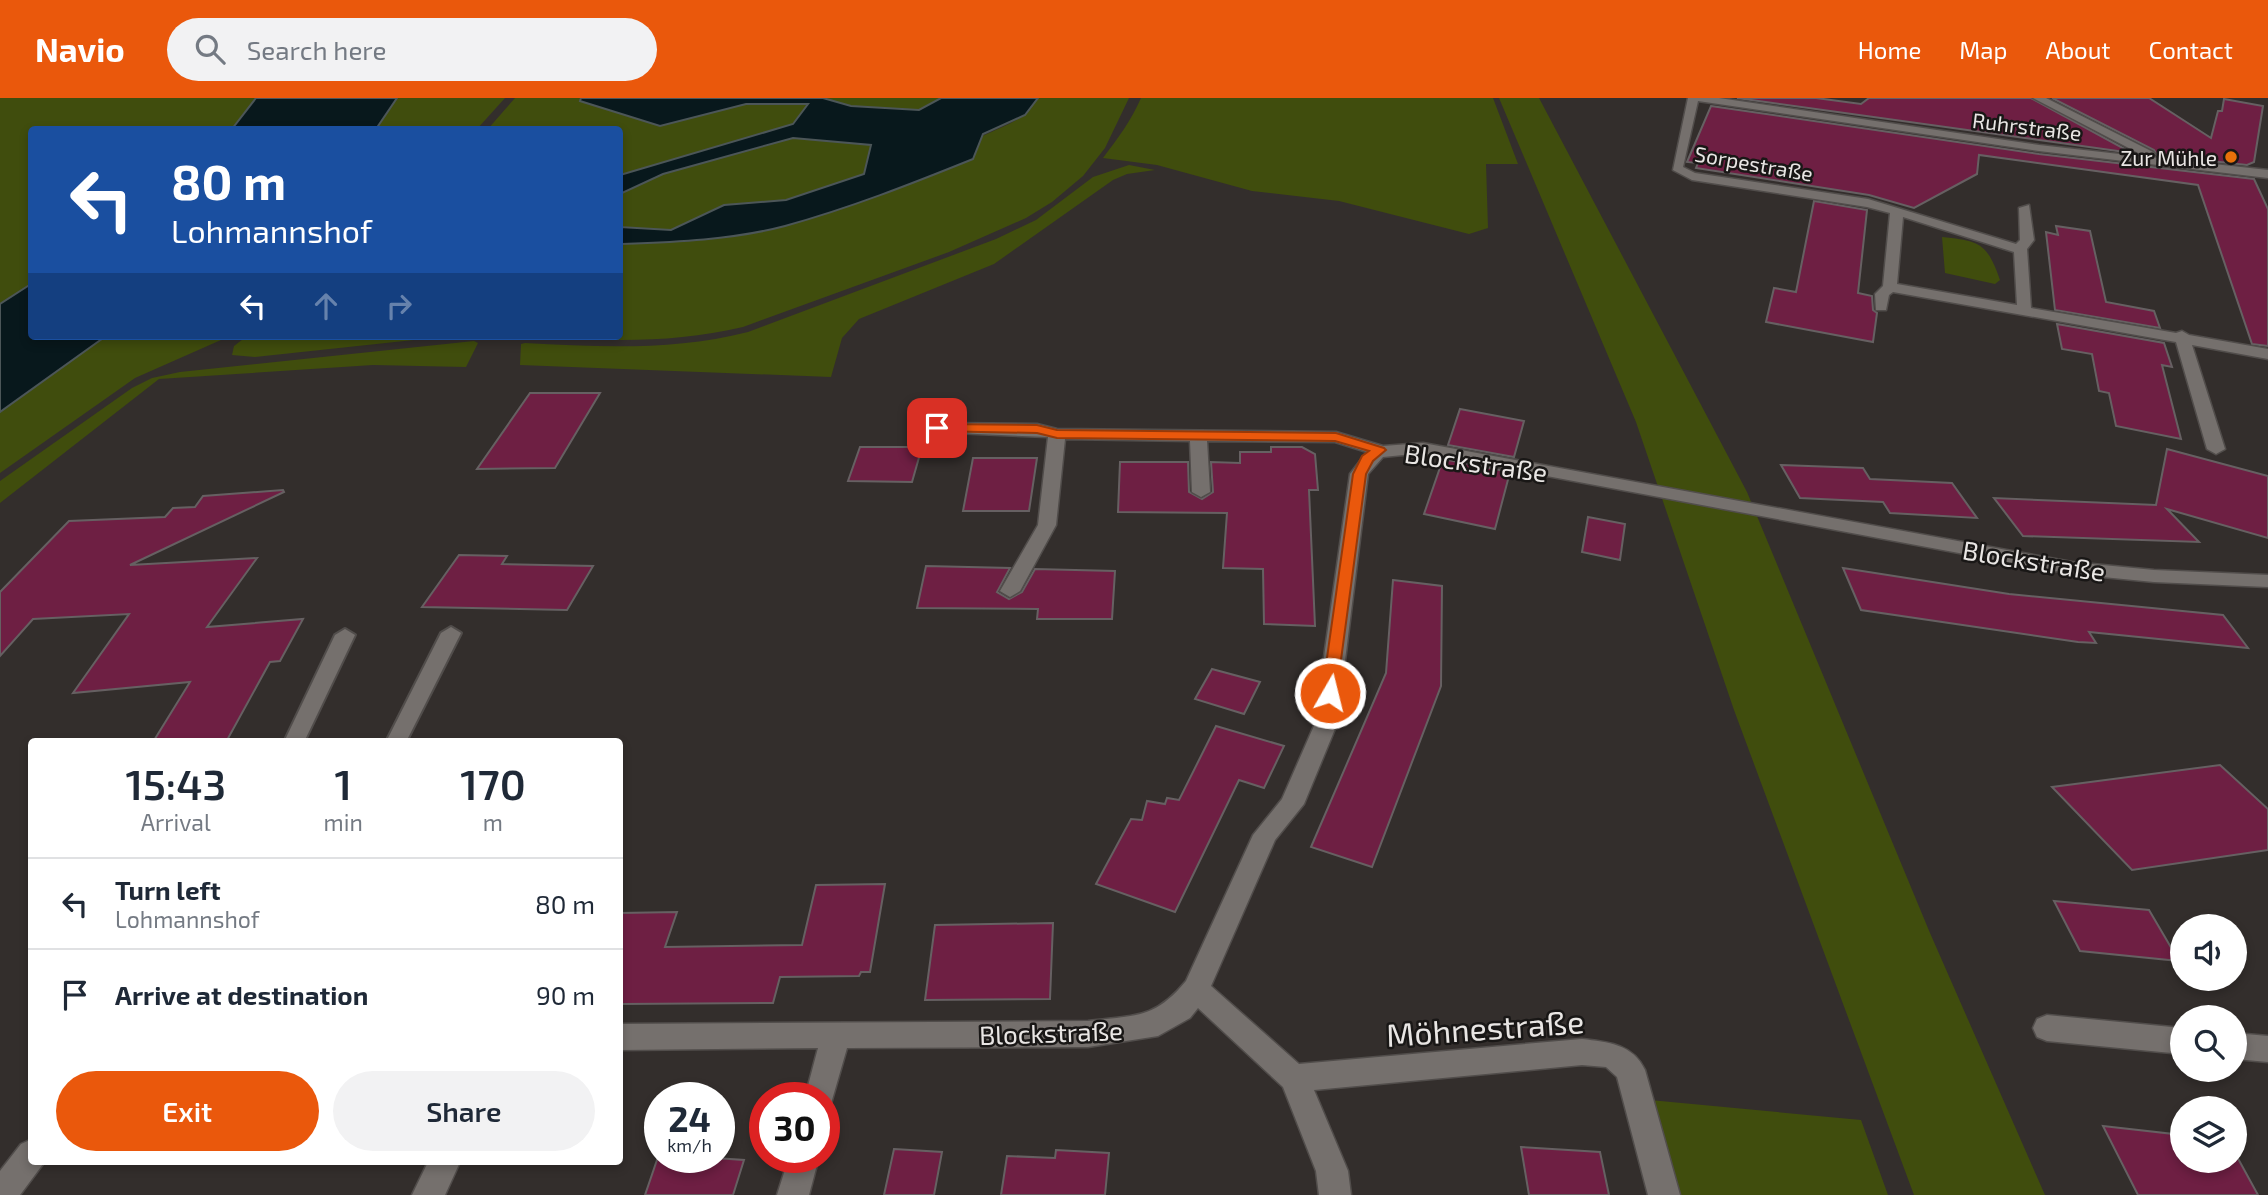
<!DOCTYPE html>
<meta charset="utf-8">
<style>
:root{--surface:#fff;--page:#f2f2f3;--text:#1f2937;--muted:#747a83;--line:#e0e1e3;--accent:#ea580c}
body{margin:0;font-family:"Exo 2",sans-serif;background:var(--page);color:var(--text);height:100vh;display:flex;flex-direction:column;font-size:26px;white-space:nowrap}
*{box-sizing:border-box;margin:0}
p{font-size:23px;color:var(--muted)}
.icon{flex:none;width:38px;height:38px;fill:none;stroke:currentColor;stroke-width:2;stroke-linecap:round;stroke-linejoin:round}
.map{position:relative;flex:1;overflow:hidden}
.drawer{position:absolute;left:28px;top:640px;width:595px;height:427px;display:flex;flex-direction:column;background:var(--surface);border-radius:7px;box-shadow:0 4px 10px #0003}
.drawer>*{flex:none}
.top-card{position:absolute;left:28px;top:28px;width:595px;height:214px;border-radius:7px;box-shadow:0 4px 10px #0003;background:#1a4fa0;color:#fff;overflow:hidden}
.tools{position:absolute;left:2170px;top:816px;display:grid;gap:14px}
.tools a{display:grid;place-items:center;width:77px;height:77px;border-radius:50%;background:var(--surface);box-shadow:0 4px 10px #0003;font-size:35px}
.speed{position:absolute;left:644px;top:984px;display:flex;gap:14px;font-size:35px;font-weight:700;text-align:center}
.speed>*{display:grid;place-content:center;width:91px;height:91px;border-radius:50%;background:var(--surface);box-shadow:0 4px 10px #0003;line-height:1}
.speed small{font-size:18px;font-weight:400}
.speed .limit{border:10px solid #d22;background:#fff;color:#111}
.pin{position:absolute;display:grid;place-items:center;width:60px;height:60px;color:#fff;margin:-30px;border-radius:14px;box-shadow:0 4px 10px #0006}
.me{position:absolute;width:77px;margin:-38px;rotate:8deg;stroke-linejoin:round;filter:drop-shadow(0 0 5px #0008)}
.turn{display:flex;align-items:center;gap:24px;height:147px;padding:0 28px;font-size:32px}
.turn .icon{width:91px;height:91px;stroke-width:2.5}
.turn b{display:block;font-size:49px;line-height:60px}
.lanes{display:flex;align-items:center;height:66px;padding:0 28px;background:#0003;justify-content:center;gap:35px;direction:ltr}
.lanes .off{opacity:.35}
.eta{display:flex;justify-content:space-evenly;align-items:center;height:119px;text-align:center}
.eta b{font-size:42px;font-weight:600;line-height:49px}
.cta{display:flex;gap:14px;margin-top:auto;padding:14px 28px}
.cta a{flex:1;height:80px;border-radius:42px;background:var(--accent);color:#fff;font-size:28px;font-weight:600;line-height:80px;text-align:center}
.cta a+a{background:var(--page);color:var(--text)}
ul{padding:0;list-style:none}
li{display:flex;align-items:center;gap:21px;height:91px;padding:0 28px;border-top:2px solid var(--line)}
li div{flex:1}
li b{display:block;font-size:26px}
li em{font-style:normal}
header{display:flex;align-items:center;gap:42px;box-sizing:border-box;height:98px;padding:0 35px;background:var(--accent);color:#fff}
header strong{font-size:33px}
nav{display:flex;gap:38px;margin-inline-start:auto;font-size:24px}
.search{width:490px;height:63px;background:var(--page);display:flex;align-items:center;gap:18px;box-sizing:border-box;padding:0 24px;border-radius:38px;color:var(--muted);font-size:26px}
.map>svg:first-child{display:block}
</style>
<header>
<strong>Navio</strong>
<div class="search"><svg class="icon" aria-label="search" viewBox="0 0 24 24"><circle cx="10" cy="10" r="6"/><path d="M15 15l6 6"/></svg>Search here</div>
<nav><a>Home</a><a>Map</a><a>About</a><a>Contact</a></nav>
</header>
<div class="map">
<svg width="2268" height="1097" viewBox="0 0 2268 1097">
<rect width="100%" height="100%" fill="#332e2c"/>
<g fill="#404d0d">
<path d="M0,0H304L276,31L32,32V238L0,262Z"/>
<path d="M397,0H505L477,31L376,32Z"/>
<path d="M515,0H581L580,3L660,28L746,6H808L793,26L620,77V32H487Z"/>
<path d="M823,0H941L919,12L851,8Z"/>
<path d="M1038,0H1129L1105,50L1083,78L1052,104L1026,120L949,154L743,229C672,246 603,243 529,238H620V146L693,143L783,128L1009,26L1025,17Z"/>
<path d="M1141,0H1493L1518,66H1486L1488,130L1469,136L1339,103L1252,93L1157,67L1103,60C1118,40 1131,23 1141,0Z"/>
<path d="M1499,0H1539L1747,394L1930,835L2045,1097H1914L1734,612L1636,324Z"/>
<path d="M793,40L871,47L864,76L786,102L724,107L671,132L620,129V96L663,76Z"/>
<path d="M1129,67L1155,72L1127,76L1113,82L994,166L859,221L842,240L831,279L520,267L521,246L525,245C601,249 673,253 748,234L996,141L1036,122L1093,79Z"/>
<path d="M1942,139C1980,143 1987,145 2000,182L1995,186L1945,175Z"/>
<path d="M106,238H230L135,280L0,375V314Z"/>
<path d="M247,238H451L255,259L232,257L234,248Z"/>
<path d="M474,243L478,245L466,269L373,267L159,281L0,405V383L132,290L152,280L180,274Z"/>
<path d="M1639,1001L1861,1022L1888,1097H1665Z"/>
</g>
<g fill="#08181c" stroke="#4c5658" stroke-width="2">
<path d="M256,0H397L376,31H232Z"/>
<path d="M581,0H823L851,8L919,12L941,0H1038L1025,17L983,36L973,61C911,86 850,110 785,128C732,142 674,144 620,146V129L671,132L724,107L786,102L864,76L871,47L793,40L663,76L620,96V77L793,26L808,6H746L660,28L580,3Z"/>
<path d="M31,186L32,238H106L0,314V206Z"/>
</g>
<g fill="#6e1f43" stroke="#666062" stroke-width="2">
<path d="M1737,0H1816L1861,6L1869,0H2031L2132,55Z"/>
<path d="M2052,0H2149L2211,40L2218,13H2222L2224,1L2263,8L2254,64L2247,67L2157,57L2154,52Z"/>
<path d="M1711,8L2039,56L2254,81L2268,111V248L2252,246L2198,87L1979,57L1977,76L1914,110L1869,97L1696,70L1698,65L1687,64Z"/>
<path d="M1814,103L1867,112L1858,195L1872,198L1873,212L1877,215L1873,244L1766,224L1774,190L1796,194Z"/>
<path d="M2056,128L2090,133L2106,204L2154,213L2160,230L2055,212L2046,134L2058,137Z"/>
<path d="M2057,226L2164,245L2172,269L2162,267L2181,341L2116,328L2109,295L2099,293L2092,256L2062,251Z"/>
<path d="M530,295H600L555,370L477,371Z"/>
<path d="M1460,311L1524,323L1514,359L1448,347Z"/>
<path d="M860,349H922L912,384L848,383Z"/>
<path d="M1271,349H1302L1315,356L1318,392H1309L1315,528L1264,526L1263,471L1223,470L1227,415L1118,414L1120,364H1188L1189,394L1202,401L1213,394L1211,364L1240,365V354H1271Z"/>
<path d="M2167,351L2268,378V440L2167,411L2199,444L2023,438L1994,400L2156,407Z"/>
<path d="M973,360H1037L1029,413H963Z"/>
<path d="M1443,361L1510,374L1495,431L1424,416Z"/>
<path d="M1781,367L1863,370L1870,381L1952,385L1977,420L1890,415L1883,404L1800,400Z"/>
<path d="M283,392L284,394L130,467L257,460L207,529L303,521L280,563L270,564L226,644H153L190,584L73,595L129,516L33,521L0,558V494L69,423L165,419L173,410L195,409L203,398Z"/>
<path d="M1588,419L1625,426L1620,462L1582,454Z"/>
<path d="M459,457L507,458L502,466L593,468L567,512L422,509Z"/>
<path d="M926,468L1010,470L997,494L1009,501L1022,494L1035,471L1115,473L1112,521H1037L1038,511L917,510Z"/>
<path d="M1843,470L2009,496L2223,517L2248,550L2089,534L2096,545L2078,544L1861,512Z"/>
<path d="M1393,482L1442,488L1441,588L1372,769L1311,749L1386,575Z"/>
<path d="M1212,571L1260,584L1244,616L1195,601Z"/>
<path d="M1216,628L1284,648L1264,690L1239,682L1175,814L1096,786L1131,721L1142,722L1147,703L1165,706L1167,700L1179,702Z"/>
<path d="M2220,667L2268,711V752L2132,772L2052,689Z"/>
<path d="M885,786L870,874H861L859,878L780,879L773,905L620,906V815L677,814L665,849L802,847L816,787Z"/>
<path d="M2054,803L2149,812L2179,863L2080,853Z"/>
<path d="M1053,825L1050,901L925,902L935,827Z"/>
<path d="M2103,1028L2182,1037V1062H2235V1055L2258,1097H2138Z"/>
<path d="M1521,1049L1600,1054L1609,1097H1529Z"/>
<path d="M894,1051L942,1054L934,1097H884Z"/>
<path d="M1056,1052L1109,1055L1105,1097H1001L1007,1058L1055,1060Z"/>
<path d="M658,1059H700L744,1062L733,1097H645Z"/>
</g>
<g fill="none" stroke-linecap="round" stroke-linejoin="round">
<g stroke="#514d4b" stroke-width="4">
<g id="lane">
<path d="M451,529L461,535L406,644H386L441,535Z"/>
<path d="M345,531L355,537L304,644H284L335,537Z"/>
</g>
</g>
<g stroke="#514d4b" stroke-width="3">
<g id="street">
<path d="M1688,0H1719L2039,47L2146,59L2033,0H2046L2153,54L2155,56L2150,59L2268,72V80L2039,53L1698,3L1683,69L1695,75L1868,101L2016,146L2020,142L2019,110L2029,107L2034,142L2027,151L2031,210L2176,235L2182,233L2189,237L2268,251V261L2192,247L2225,351L2216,356L2207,351L2176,244L1893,194L1889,197L1886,212H1876L1875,196L1883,188L1890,115L1867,109L1692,82L1673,72ZM1903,119L2014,154L2017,207L1897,186Z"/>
<path d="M937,325L1037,326L1057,331L1336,334L1383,348L1423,345L2072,464L2154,472L2268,477V489L2154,484L2072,476L1423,355L1383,359L1368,376L1342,587V614L1304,706L1275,742L1211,888L1299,966L1582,941C1608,944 1633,946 1645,972L1680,1097H1648L1617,979L1606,969L1582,967L1314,992L1348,1073L1351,1097H1319L1316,1073L1283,989L1198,910L1190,920L1158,938L1088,949L847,950L830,1009L824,1011V999H805L818,950L620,952V926L1088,923C1134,917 1154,922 1186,883L1253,737L1282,701L1320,614V587L1350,376L1367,354L1335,344L1207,343L1210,394L1201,399L1192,394L1190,343L1065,341L1056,427L1020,493L1010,499L1000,493L1038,427L1048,339L931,334L929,330Z"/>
<path d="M2047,917L2182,930V956L2047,943L2037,939L2033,930L2037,921Z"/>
<path d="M2235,935L2268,938V964L2235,961Z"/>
<path d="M32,1041V1064H44L43,1066L20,1097H0V1073L21,1046Z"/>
<path d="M789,1059H819L809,1097H777Z"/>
<path d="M428,1064H460L445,1097H412Z"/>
</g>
</g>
<use href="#lane" fill="#75706d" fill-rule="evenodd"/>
<use href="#street" fill="#75706d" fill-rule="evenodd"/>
</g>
<path fill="#ea580c" stroke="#983908" stroke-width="2" d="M937,326L1037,327L1057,332L1336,335L1384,350L1386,352L1373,363L1366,376L1336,599L1330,601L1322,595L1353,376L1362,358L1369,353L1335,343L1057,340L1037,335L932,333V327Z"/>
<circle fill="#e8710a" stroke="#191716" stroke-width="2.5" cx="2231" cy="59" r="7"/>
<g text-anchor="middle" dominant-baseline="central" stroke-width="5" stroke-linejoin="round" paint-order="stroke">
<g font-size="21" fill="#e9e6e4" stroke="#191716">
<text transform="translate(2027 28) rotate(7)">Ruhrstraße</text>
<text transform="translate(1754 65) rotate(10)">Sorpestraße</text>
</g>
<g font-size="21" fill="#e9e6e4" stroke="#191716" text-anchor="end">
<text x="2217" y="59">Zur Mühle</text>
</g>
<g font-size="26" fill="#e9e6e4" stroke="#191716">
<text transform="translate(1476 364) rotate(8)">Blockstraße</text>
<text transform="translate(2034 462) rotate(9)">Blockstraße</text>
<text transform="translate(1051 934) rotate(-2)">Blockstraße</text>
</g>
<g font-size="32" fill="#e9e6e4" stroke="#191716">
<text transform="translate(1485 929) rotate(-4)">Möhnestraße</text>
</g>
</g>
</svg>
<div class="tools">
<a><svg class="icon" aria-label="sound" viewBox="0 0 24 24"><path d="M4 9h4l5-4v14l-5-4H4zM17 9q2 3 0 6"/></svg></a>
<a><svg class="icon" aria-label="search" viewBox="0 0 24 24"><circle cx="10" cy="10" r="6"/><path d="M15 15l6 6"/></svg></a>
<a><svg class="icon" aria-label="layers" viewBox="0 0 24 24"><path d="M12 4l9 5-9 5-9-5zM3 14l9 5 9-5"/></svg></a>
</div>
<div class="speed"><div>24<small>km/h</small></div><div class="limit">30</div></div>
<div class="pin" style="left:937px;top:330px;background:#d93025"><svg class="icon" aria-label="arrive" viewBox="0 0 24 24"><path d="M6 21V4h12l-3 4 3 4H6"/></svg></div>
<svg class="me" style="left:1330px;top:595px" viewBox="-20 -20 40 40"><circle r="17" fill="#ea580c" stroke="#fff" stroke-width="3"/><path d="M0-11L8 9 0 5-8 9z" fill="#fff"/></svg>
<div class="top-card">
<div class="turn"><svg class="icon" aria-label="left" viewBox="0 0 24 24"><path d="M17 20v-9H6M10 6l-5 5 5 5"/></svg><div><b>80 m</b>Lohmannshof</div></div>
<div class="lanes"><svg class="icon" aria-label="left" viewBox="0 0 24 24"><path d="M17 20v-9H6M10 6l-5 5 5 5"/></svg><svg class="icon off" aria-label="ahead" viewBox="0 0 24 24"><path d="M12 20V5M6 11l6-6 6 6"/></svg><svg class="icon off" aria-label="right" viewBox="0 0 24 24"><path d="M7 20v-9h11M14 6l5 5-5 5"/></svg></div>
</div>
<section class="drawer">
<div class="eta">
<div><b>15:43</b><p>Arrival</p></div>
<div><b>1</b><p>min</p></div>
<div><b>170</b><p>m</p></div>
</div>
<ul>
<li><svg class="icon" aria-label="left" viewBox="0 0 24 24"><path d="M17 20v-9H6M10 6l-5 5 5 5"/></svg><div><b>Turn left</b><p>Lohmannshof</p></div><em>80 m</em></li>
<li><svg class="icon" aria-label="arrive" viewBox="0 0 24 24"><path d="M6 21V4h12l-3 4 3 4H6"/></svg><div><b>Arrive at destination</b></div><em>90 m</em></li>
</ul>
<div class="cta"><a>Exit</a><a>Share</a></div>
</section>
</div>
